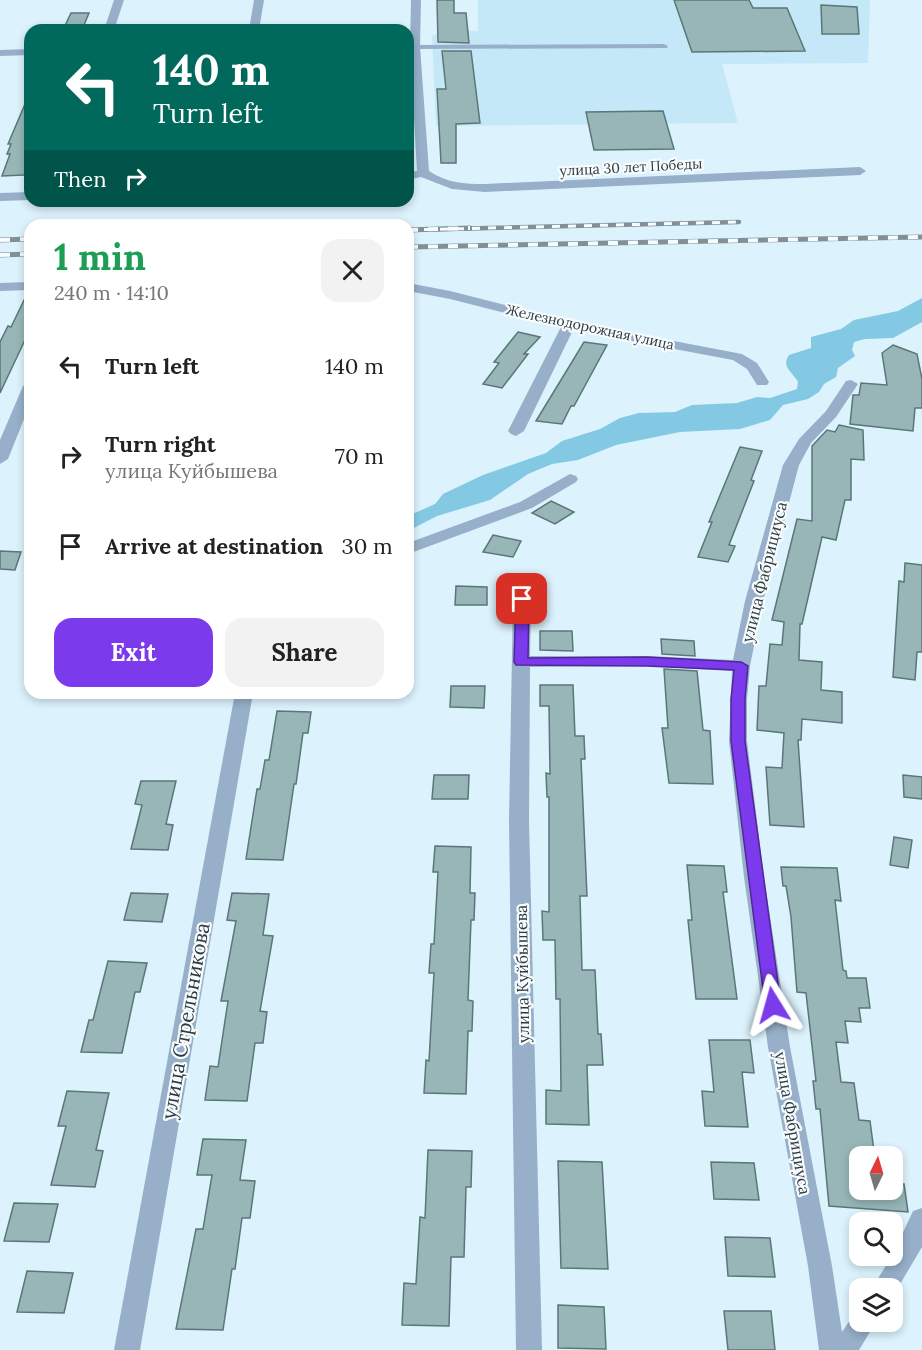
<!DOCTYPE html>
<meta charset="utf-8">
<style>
:root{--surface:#fff;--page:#f2f2f2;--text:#222;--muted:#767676;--accent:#7c3aed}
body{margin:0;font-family:Lora,serif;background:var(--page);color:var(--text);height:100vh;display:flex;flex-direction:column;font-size:22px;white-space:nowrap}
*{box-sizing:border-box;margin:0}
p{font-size:20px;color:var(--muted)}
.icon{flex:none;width:33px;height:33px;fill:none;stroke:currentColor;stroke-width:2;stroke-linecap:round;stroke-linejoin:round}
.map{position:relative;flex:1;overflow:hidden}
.drawer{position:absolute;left:24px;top:219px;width:390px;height:480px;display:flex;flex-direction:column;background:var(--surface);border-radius:18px;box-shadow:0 3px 9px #0003}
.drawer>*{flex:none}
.top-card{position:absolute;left:24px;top:24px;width:390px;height:183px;border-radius:18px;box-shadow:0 3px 9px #0003;background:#00695c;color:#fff;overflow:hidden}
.needle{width:39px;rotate:5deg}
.tools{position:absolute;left:849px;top:1146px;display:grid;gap:12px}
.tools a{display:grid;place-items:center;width:54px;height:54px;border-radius:12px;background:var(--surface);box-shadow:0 3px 9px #0003;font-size:30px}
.pin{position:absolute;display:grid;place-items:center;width:51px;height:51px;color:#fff;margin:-26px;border-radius:12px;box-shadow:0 3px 9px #0006}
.me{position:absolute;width:66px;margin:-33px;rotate:352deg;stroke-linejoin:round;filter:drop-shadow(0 0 4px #0008)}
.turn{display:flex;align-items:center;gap:21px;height:126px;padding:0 30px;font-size:27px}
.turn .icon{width:78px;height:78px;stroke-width:2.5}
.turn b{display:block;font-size:42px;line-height:51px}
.then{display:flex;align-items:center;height:57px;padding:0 30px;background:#0003;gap:12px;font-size:22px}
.round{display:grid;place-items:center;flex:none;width:63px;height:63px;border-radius:18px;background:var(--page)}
.overview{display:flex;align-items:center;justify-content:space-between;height:102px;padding:0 30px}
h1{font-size:36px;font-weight:700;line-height:45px;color:#1e9e55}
.action{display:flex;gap:12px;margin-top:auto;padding:12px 30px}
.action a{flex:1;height:69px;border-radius:18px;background:var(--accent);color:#fff;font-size:24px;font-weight:700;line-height:69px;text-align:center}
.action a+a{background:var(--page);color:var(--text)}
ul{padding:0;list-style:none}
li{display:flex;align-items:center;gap:18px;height:90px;padding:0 30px}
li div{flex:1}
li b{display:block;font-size:22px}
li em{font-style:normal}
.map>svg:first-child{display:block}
</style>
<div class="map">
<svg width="922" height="1350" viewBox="0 0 922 1350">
<rect width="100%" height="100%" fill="#dcf2fc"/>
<path fill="#c4e8f7" d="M478,0H870L868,63L722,64L738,123L436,126L432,36L443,31H478Z"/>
<path fill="#84c9e3" d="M922,298V322L893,338L865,339L854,342L852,350L855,356L838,368L836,377L824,384L819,392L808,399L783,405L770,420L740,429L680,432L616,445L578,460L552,464L528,474L490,500L437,516L408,531V516L435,504L443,494L483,475L546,453L562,441L600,429L620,418L639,413L675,412L692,405L737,403L757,397L770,398L797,389L798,382C792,371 781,367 789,355L811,348V337L841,329L854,320L898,311Z"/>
<g fill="#98b6b7" stroke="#5a7778" stroke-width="1.5">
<path d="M437,0H454V13H466L469,43L438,42Z"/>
<path d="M674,0H749L753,8H787L805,51L692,52Z"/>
<path d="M821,5L857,7L859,34H822Z"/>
<path d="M71,13H89L82,30H63Z"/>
<path d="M442,51H471L480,123L456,124V163H441L437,89H446Z"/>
<path d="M28,97H30V157L24,175L2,176L10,154H7L11,144H8Z"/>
<path d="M663,111L674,149L594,150L586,112Z"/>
<path d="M28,292H30V340H25L0,393V342L8,326L11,327Z"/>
<path d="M518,332L540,337L524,354H528L502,388L483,384L499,363L494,362Z"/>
<path d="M584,342L607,345L574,406H571L562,424L536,421Z"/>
<path d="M893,345L917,354L922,379V408H915L913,431L850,424L853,395H859L861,383L887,385L882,353Z"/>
<path d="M839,425L863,430L864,460L851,459V500H845L836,540L822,537L802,624H800L799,660L822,662L821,690L842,692V723L802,719L801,740H798L804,827L770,825L766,767L782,768L784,733L757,730L759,686H766L770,644L782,645L784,622L772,620L797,519L812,521V446L827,430L835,432Z"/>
<path d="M740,447L762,451L751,480L754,481L729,545L735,546L728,562L698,557L712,522H709Z"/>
<path d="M551,501L574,512L555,524L532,513Z"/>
<path d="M493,535L521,541L513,557L483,552Z"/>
<path d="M0,551L21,552L15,570L0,569Z"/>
<path d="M905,563L922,565V652H917L915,680L893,677L899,581L904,582Z"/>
<path d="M456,586L487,587V605H455Z"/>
<path d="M540,631H572L573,651L540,650Z"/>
<path d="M661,639L694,641L695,656L662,654Z"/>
<path d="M664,669L697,671L703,730L710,731L713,784L669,783L662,728H668Z"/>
<path d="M540,685H573L575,736H584L585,759H581L587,896H580L582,970H595L598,1034H601L603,1065H587L589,1125L546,1124V1090L561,1091L560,999H556L555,940H543L542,911L549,912V797H547L546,773L550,774L549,706H540Z"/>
<path d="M451,686H485L484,708L450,707Z"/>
<path d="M277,711L311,712L308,733H303L296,784H294L283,860L246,859L257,789H260L265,760H269Z"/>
<path d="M434,775H469L468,799H432Z"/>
<path d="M903,775L922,777V799L904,797Z"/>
<path d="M141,781H176L166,824L173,825L168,850L131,849L142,805L135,804Z"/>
<path d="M894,837L912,840L908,868L890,865Z"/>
<path d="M435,846L471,847L470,893H475L474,920H471L468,1000L473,1001L472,1031H468L466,1094L424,1093L426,1060L429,1061L434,973H429L431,944H434L438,872H433Z"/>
<path d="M687,865L724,866L727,892H723L737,999H696L688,920H692Z"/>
<path d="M781,867L837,868L841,901L835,900L843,970L846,971L847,978H866L870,1008H859L861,1022L845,1021L848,1043L836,1042L841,1082L854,1083L859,1120L870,1121L874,1151L884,1152V1156H860V1190H892V1184H904L908,1212L829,1206L820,1109H816L813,1081H816L806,993L797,992L791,917L786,886H783Z"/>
<path d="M131,893L168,894L162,922L124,920Z"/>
<path d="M232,893L269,894L263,935L273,936L260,1011L267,1012L263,1043H255L247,1101L205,1100L210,1066L218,1067L228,1001H221L236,921L227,920Z"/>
<path d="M108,961L147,963L140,992H135L122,1053L81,1052L89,1020H93Z"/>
<path d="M709,1040H750L754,1073L742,1072L748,1127L705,1126L702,1091L714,1092Z"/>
<path d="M67,1091L109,1093L96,1150L103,1151L95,1187L51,1185L66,1126H58Z"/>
<path d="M203,1139L246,1140L240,1180L255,1181L250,1218H242L235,1269H232L223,1330L176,1329L196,1229H203L212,1175H197Z"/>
<path d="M428,1150L472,1151L471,1187H466L464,1257H451L449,1326L402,1325L404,1283L416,1284L420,1217L425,1218Z"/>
<path d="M558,1161L602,1162L608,1269L561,1268Z"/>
<path d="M711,1162L754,1163L759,1200L714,1199Z"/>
<path d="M14,1203L58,1204L49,1242L4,1241Z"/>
<path d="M725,1237L770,1238L775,1277L728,1276Z"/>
<path d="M27,1271L73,1273L64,1313L17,1312Z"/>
<path d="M558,1305L604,1307L606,1349L558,1348Z"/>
<path d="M724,1311H771L775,1350H728Z"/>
</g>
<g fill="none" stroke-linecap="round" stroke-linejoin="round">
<path fill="#97afc9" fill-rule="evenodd" d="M664,44L668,46L667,48L415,49L411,47L415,45Z"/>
<g fill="#97afc9" fill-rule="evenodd">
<path d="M114,0H124L114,30H104Z"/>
<path d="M254,0H264L259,30H249Z"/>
<path d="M411,0H421L420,47L429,171C447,183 464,184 485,184L860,167L866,171L860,175L485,192L452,189L421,177L408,180V172L417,171L410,47Z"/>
<path d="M30,49V55L0,56V50Z"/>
<path d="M30,192V200L0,201V193Z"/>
<path d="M30,282V290L0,291V283Z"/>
<path d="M408,283L450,291L569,321L742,354L757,363L769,382L767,385H757L747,369L733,360L573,330L524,431L516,436L511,434L508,431L561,327L450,299L408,291Z"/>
<path d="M851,380L858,384L836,417L811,443L799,465L763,601L750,666L747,699V741L764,877L790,1047L832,1266L842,1332L854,1314L860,1312V1322H876L859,1350H819L808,1266L768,1047L744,877L729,741L732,671L647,666L530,667L529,821L542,1350H516L509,821L513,599L516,595H528L531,599L530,656H647L733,660L745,601L783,465L799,439L826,411L846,381Z"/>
<path d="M30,382V404L8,459L0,464V440L23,386Z"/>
<path d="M570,474L576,476L578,479L576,482L532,508L408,554V543L520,502Z"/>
<path d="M235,693H253L140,1350H114Z"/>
<path d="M922,1208V1247L893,1296L892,1288H872L892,1256L913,1211Z"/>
</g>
<g stroke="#809097" stroke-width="4.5">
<path id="rail-far1" d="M408,230L739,222"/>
</g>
<g stroke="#809097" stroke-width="5">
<g id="rail">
<path d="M408,230L470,228"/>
<path d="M0,240L30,239"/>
<path d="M408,247L922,237"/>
<path d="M0,255L30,254"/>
</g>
</g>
<use href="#rail-far1" stroke="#f7fcff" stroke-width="3" stroke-dasharray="8" stroke-linecap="butt"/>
<use href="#rail" stroke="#f7fcff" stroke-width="4" stroke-dasharray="10" stroke-linecap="butt"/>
</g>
<path fill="#7c3aed" stroke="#51269a" stroke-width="1.5" d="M522,595L529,599L528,658L647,657L741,662L748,666L745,699V741L781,1005L779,1009L773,1011L767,1009L765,1005L731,741V699L734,670L647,666L516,665L514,662L516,599Z"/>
<g text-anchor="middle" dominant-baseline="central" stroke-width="4.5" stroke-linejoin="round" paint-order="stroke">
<g font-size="14" fill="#2f3a3e" stroke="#f7fcff">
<text transform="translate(631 167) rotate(-3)">улица 30 лет Победы</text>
<text transform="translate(590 327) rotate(12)">Железнодорожная улица</text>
</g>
<g font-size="16" fill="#2f3a3e" stroke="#f7fcff">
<text transform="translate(764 572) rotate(-76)">улица Фабрициуса</text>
<text transform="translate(522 974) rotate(-91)">улица Куйбышева</text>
<text transform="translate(793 1123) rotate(80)">улица Фабрициуса</text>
</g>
<g font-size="20" fill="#2f3a3e" stroke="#f7fcff">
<text transform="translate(185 1021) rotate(-80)">улица Стрельникова</text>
</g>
</g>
</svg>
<div class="tools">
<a><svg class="needle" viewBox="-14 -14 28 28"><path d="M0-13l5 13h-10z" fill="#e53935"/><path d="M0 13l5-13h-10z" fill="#767676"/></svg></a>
<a><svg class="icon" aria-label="search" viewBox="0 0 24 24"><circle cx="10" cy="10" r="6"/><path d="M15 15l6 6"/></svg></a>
<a><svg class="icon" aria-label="layers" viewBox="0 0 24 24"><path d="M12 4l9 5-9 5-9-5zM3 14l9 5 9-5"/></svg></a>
</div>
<div class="pin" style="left:522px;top:599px;background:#d93025"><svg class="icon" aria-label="arrive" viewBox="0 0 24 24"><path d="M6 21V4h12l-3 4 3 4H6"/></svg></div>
<svg class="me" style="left:773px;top:1005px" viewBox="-20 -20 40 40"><path d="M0-17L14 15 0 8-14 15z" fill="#7c3aed" stroke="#fff" stroke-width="4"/></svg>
<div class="top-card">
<div class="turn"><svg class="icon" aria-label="left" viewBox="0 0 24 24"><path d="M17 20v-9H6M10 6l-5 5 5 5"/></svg><div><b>140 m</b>Turn left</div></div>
<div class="then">Then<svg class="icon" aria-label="right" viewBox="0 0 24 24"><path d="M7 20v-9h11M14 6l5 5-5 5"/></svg></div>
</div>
<section class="drawer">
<div class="overview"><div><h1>1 min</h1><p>240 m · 14:10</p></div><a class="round"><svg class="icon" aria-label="close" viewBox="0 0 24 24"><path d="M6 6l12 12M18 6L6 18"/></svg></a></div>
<ul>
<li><svg class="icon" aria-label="left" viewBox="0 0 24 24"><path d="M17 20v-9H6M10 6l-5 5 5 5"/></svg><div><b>Turn left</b></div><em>140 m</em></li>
<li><svg class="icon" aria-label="right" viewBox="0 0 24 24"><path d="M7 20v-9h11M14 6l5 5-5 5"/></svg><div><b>Turn right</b><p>улица Куйбышева</p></div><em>70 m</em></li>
<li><svg class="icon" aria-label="arrive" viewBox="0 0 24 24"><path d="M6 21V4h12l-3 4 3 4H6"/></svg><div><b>Arrive at destination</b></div><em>30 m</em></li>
</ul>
<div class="action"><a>Exit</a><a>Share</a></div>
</section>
</div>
